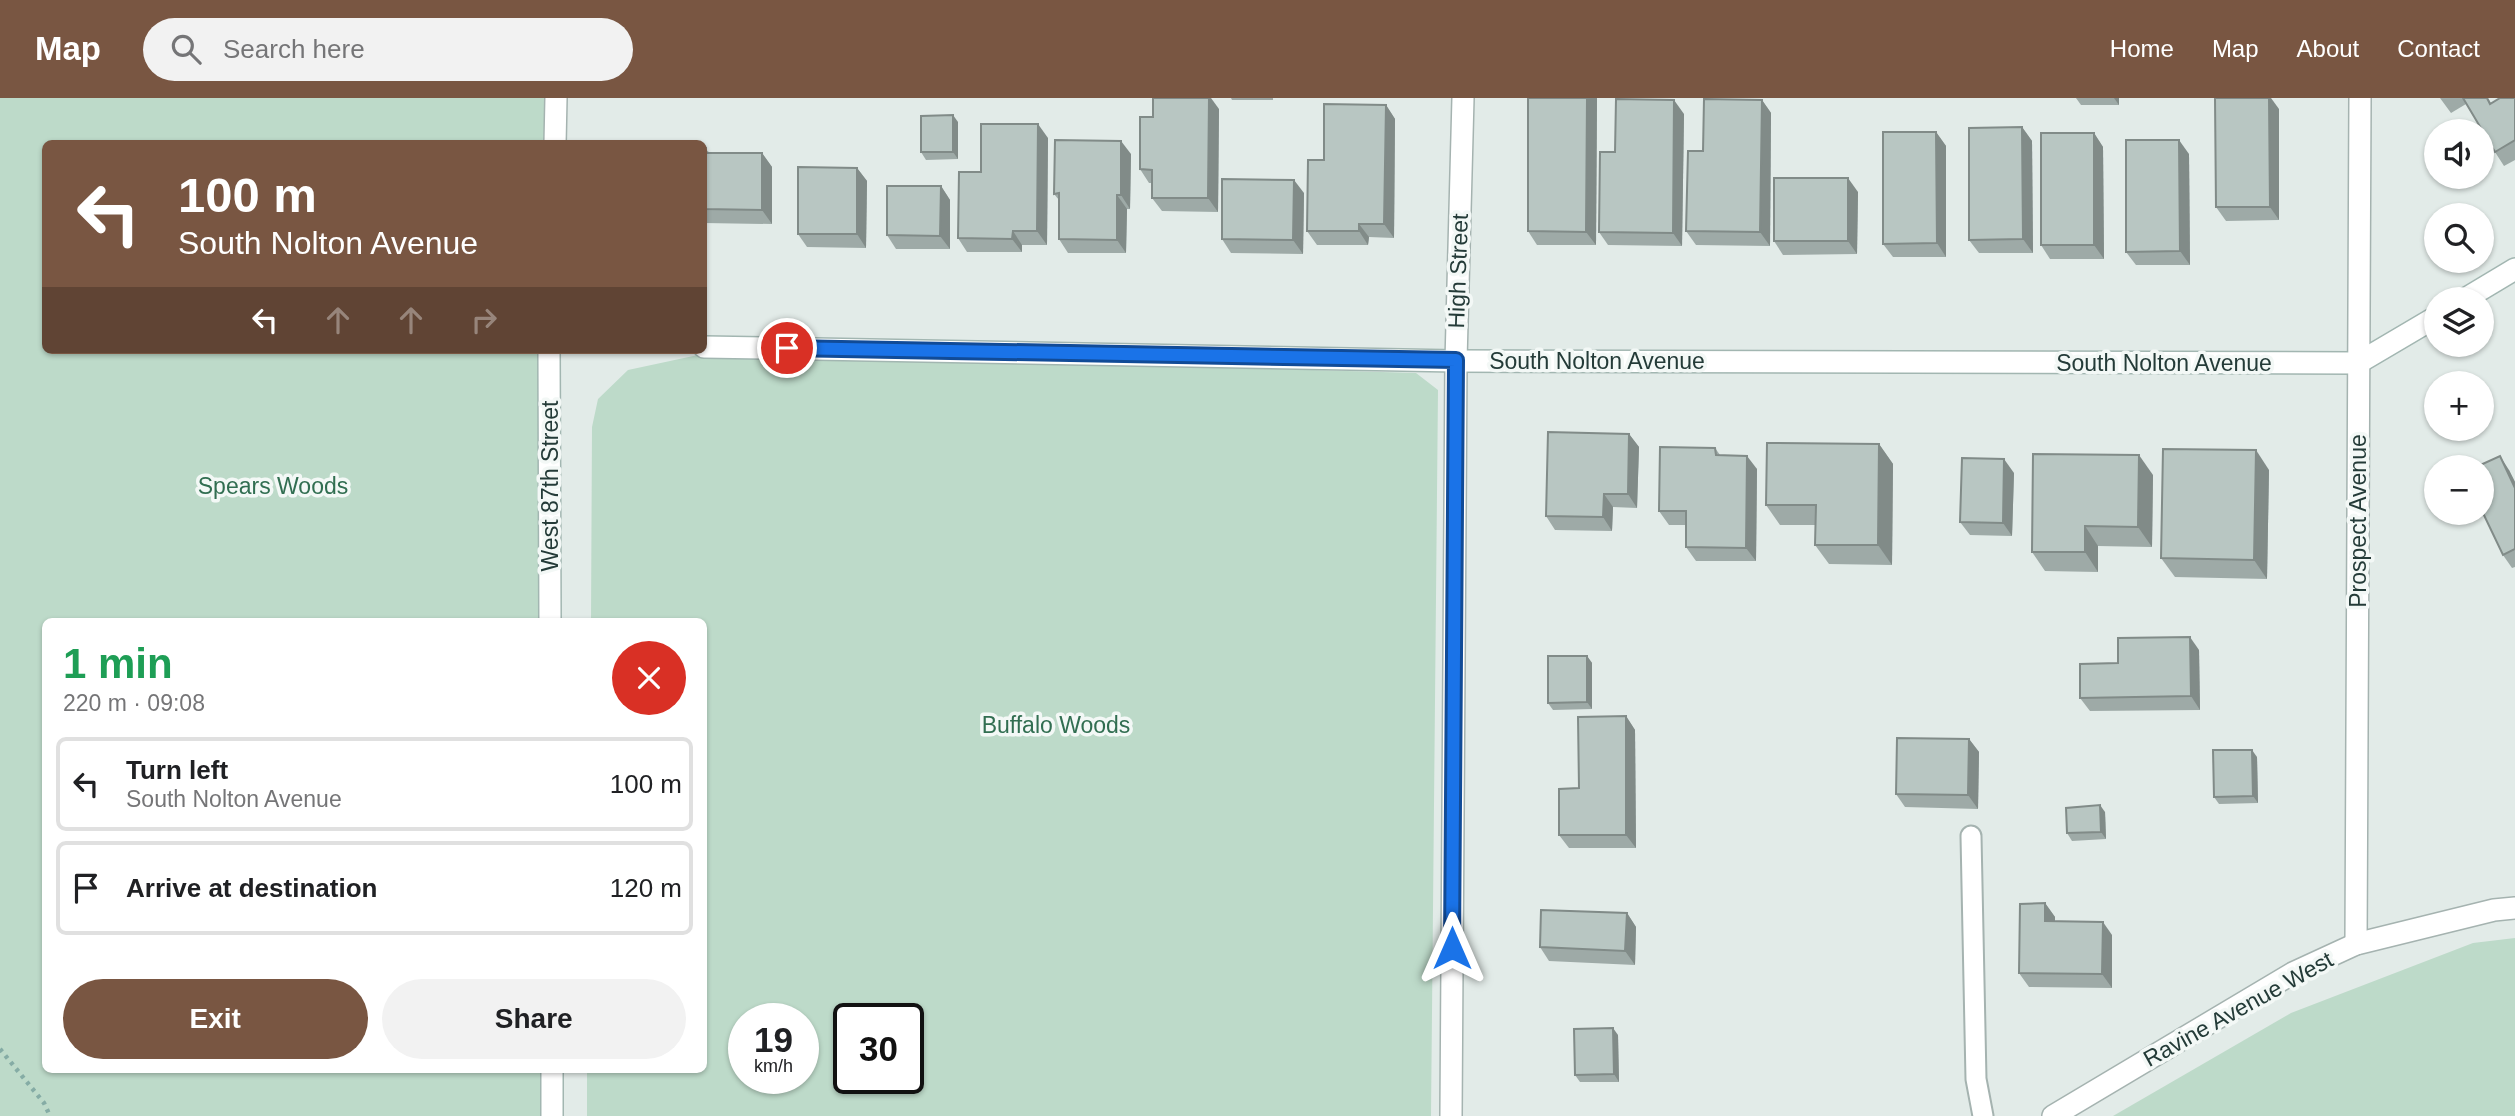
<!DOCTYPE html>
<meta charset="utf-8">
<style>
:root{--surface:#fff;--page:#f2f2f2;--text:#202124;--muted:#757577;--line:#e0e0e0;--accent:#795642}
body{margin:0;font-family:Helvetica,sans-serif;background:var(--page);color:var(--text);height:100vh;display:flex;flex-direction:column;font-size:26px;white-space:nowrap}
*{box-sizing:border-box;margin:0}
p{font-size:23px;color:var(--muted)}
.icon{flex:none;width:38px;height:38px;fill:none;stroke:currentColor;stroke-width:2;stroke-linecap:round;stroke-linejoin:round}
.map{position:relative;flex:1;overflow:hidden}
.details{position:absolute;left:42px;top:520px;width:665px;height:455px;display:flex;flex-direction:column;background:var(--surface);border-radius:10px;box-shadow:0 2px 5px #0004}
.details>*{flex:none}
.guide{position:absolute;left:42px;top:42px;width:665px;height:214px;border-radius:10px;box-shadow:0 2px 5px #0004;background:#795642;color:#fff;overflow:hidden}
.buttons{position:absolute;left:2424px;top:21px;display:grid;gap:14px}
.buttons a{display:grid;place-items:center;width:70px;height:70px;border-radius:50%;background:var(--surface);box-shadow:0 2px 5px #0004;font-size:35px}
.speed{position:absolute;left:728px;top:905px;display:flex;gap:14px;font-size:35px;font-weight:700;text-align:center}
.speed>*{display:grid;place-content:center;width:91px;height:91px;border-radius:50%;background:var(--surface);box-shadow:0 2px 5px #0004;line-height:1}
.speed small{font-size:18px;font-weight:400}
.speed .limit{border:4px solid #111;border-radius:10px;background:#fff;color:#111}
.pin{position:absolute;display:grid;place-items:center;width:60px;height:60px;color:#fff;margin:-30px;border:4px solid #fff;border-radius:50%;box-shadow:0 2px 7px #0007}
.me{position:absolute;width:77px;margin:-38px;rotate:0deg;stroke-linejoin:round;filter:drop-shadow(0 0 5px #0008)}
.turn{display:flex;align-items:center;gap:24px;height:147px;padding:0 21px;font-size:32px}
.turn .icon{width:91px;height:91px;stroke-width:2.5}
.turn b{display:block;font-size:49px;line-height:60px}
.lanes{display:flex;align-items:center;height:66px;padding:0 21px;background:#0003;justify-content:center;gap:35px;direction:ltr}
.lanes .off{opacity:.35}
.round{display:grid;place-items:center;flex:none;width:74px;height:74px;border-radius:37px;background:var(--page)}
.overview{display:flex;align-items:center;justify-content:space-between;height:119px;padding:0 21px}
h1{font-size:42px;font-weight:600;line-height:52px;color:#1e9e55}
.button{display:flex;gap:14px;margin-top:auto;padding:14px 21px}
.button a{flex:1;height:80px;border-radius:42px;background:var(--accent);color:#fff;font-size:28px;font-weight:600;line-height:80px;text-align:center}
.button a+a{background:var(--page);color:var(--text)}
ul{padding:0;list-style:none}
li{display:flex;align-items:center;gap:21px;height:94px;margin:0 14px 10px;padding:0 7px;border:4px solid var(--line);border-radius:10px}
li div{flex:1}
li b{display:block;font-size:26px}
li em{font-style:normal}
header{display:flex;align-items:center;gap:42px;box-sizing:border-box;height:98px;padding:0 35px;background:var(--accent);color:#fff}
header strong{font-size:33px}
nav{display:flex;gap:38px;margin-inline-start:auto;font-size:24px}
.search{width:490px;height:63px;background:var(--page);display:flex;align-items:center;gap:18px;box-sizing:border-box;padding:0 24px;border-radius:38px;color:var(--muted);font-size:26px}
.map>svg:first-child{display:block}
</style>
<header>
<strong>Map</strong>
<div class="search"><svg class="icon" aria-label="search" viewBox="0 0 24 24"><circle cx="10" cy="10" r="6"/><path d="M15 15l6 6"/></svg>Search here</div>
<nav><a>Home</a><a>Map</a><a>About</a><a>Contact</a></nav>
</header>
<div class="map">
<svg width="2515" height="1018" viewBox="0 0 2515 1018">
<rect width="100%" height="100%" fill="#e2ebe8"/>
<g fill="#bddac9" fill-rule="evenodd">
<path d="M0,0H545V45L46,46V252H546V523H46V971H545V1018H0Z"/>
<path d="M712,254L1416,275L1438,292L1431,1018H587V971H704V523H591L592,329L598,301L628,272ZM744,920H803V980H744ZM849,920H908V980H849Z"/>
<path d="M2515,840V1018H2113L2291,915L2473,845Z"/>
</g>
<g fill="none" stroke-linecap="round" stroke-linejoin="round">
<g stroke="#a5b3b0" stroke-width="23">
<path id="lane" d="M1971,738L1976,981L1983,1018"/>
</g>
<g stroke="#a5b3b0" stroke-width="24">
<g id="street">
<path d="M555,46L556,0"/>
<path d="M2356,846L2360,0"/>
<path d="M1451,1018L1456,263L1463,0"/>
<path d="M2053,1018L2293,875L2356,846L2494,812L2515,810"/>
</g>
</g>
<g stroke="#a2b6b1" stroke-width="24">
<g id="secondary">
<path d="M2465,201L2515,171"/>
<path d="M704,249L1456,263L2358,265L2436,219"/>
<path d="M549,252L550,523"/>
<path d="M552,971V1018"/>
</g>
</g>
<path stroke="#85aca5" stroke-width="4.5" stroke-dasharray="3.5 5" stroke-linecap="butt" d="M0,951L44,1005L50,1018"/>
<use href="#lane" stroke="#fff" stroke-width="19"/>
<use href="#street" stroke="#fff" stroke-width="21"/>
<use href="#secondary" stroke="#fff" stroke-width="21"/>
</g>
<g fill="#9eaaa7">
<path d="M1231,0H1273V2H1232Z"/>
<path d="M1528,0H1597L1596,147H1537L1528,133Z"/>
<path d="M2076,0H2119V7H2081Z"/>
<path d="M2440,0H2488L2491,5L2515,0V62L2504,68L2495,54L2466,6L2451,15Z"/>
<path d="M1762,2L1771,15L1770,148L1696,147L1686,133L1703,53Z"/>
<path d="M1386,7L1395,21L1394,140L1369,139L1368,147H1317L1307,133L1324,62Z"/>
<path d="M1219,11L1218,114L1162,113L1152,100V85H1149L1140,71L1153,19Z"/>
<path d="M2279,11V122L2226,123L2216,109Z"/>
<path d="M1684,16L1682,148L1608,147L1599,134Z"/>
<path d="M958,24V61L926,62L921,54Z"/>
<path d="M2022,29L2032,43L2033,155H1979L1969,142Z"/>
<path d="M1936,34L1946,48V159H1893L1883,146Z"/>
<path d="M2094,35L2103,49L2104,161H2050L2041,147Z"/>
<path d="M1048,40L1047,147H1022V154H967L958,140L981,74Z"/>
<path d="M704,50L710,55H762L772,69V126L704,125Z"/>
<path d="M1131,56L1130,111H1127L1126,155H1068L1059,141V102L1054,96Z"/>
<path d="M2189,56L2190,167H2136L2126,154Z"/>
<path d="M857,70L867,83L866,150L807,149L798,136Z"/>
<path d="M941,88L950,102V151H896L887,137Z"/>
<path d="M1858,94L1857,156L1783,157L1774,143Z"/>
<path d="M1304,95L1303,156L1231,155L1222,141Z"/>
<path d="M1629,336L1639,349L1637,410L1613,409L1612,433L1555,432L1546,418Z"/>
<path d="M1879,346L1893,366L1892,467L1829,466L1815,447V427H1780L1766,407Z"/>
<path d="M1715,350L1720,357L1757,371L1756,463H1696L1686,449V427H1669L1659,413Z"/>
<path d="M2269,372L2267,481L2175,479L2161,460Z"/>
<path d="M2509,372L2515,384V469L2512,470L2503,457Z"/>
<path d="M2014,375L2012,438L1970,437L1960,424Z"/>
<path d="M2153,377L2152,449L2098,448V474L2045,473L2032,454Z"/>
<path d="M2199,552L2200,612L2090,613L2080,600L2118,565Z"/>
<path d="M1587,558L1592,565V611L1553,612L1548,605Z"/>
<path d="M1626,618L1635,632L1636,750H1569L1559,737Z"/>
<path d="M1969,641L1979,654L1978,711L1905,709L1896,696Z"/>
<path d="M2257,659L2258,705L2219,706L2214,699Z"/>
<path d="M2105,714L2106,741L2072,743L2067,735Z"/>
<path d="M2045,805L2055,819V823L2112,837V890L2029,889L2019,875Z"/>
<path d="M1627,815L1636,829L1635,867L1549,863L1540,849Z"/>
<path d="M1618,937L1619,984H1580L1575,977Z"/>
</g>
<g fill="#818b88">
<path d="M1209,0H1211L1219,11L1218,114L1208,100Z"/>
<path d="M1587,0H1597L1596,147L1586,134Z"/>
<path d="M2114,0H2119V7Z"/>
<path d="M2269,0H2271L2279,11V122L2270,109Z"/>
<path d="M1674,2L1684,16L1682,148L1673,135Z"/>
<path d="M1762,2L1771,15L1770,148L1760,134Z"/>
<path d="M1386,7L1395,21L1394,140L1384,126Z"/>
<path d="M953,17L958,24V61L953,54Z"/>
<path d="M1038,26L1048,40L1047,147L1037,133Z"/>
<path d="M2022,29L2032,43L2033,155L2023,141Z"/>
<path d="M1936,34L1946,48V159L1937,145Z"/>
<path d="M2094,35L2103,49L2104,161L2094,147Z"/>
<path d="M2179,42L2189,56L2190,167L2180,153Z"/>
<path d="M1121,43L1131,56L1130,111L1121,97Z"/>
<path d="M762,55L772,69V126L762,112Z"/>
<path d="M857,70L867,83L866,150L857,136Z"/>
<path d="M1848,80L1858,94L1857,156L1848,143Z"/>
<path d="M1294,82L1304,95L1303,156L1293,142Z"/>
<path d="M941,88L950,102V151L940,138Z"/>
<path d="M1117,97L1127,111L1126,155L1117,142Z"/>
<path d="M1359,126L1369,139L1368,147L1359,133Z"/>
<path d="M1013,133L1022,147V154L1012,141Z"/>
<path d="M1629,336L1639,349L1637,410L1628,396Z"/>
<path d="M1879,346L1893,366L1892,467L1878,447Z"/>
<path d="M2256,352L2269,372L2267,481L2254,462Z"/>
<path d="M2139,357L2153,377L2152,449L2138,429Z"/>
<path d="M1747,358L1757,371L1756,463L1746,450Z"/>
<path d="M2500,358L2509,372L2515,384V390Z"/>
<path d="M2004,361L2014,375L2012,438L2003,425Z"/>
<path d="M1604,396L1613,409L1612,433L1603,419Z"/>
<path d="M2085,428L2098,448V474L2085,454Z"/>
<path d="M2190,539L2199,552L2200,612L2191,598Z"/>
<path d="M1587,558L1592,565V611L1587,604Z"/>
<path d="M1626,618L1635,632L1636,750L1626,737Z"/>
<path d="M1969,641L1979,654L1978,711L1968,697Z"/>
<path d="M2252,652L2257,659L2258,705L2253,698Z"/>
<path d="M2100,707L2105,714L2106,741L2101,734Z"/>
<path d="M2045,805L2055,819V837L2045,823Z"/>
<path d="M1627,815L1636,829L1635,867L1625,853Z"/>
<path d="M2103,824L2112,837V890L2102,876Z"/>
<path d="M1613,930L1618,937L1619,984L1614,976Z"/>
</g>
<g fill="#b8c6c2" stroke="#818b88" stroke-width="2">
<path d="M1153,0H1209L1208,100H1152V72L1140,71V19H1153Z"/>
<path d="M1528,0H1587L1586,134L1528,133Z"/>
<path d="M2215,0H2269L2270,109H2216Z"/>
<path d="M2463,0H2487L2490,6L2500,0H2515V42L2495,54Z"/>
<path d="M1616,1L1674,2L1673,135L1599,134L1600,54H1615Z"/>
<path d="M1704,1L1762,2L1760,134L1686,133L1688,53H1703Z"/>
<path d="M1324,6L1386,7L1384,126H1359V133H1307L1308,62H1324Z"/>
<path d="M953,17V54H921V18Z"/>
<path d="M981,26H1038L1037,133H1013L1012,141L958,140L959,74H981Z"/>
<path d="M2022,29L2023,141L1969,142V30Z"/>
<path d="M1883,34H1936L1937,145L1883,146Z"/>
<rect x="2041" y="35" width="53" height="112"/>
<path d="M1055,42L1121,43V97H1117V142L1059,141V95L1054,96Z"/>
<path d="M2126,42H2179L2180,153L2126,154Z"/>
<path d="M704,50H706V55H762V112L704,111Z"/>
<path d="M798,69L857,70V136H798Z"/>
<rect x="1774" y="80" width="74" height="63"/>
<path d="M1222,81L1294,82L1293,142L1222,141Z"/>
<path d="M887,88H941L940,138L887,137Z"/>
<path d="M1548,334L1629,336L1628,396H1604L1603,419L1546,418Z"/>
<path d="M1767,345L1879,346L1878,447H1815L1816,407H1766Z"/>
<path d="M1660,349L1715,350L1716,357L1747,358L1746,450L1686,449V413H1659Z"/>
<path d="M2163,351L2256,352L2254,462L2161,460Z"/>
<path d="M2033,356L2139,357L2138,429L2085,428V454H2032Z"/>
<path d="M2500,358L2515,390V451L2503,457L2482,413V369H2476Z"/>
<path d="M1962,360L2004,361L2003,425L1960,424Z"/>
<path d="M2190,539L2191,598L2080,600V566L2118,565V540Z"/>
<path d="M1548,558H1587V604L1548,605Z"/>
<path d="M1626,618V737H1559V691L1579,690L1578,619Z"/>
<path d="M1897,640L1969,641L1968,697L1896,696Z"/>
<path d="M2213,652H2252L2253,698L2214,699Z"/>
<path d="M2100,707L2101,734L2067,735L2066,710Z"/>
<path d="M2045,805V823L2103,824L2102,876L2019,875L2020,806Z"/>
<path d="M1541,812L1627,815L1625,853L1540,849Z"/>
<path d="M1613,930L1614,976L1575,977L1574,931Z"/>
</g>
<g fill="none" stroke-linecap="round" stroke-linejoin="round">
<g stroke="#114b97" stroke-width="18">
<path id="route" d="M787,250L1456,262L1452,850"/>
</g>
<use href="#route" stroke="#1a73e8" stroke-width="12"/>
</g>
<g text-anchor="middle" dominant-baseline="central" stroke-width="7" stroke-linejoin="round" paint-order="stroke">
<g font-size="23" fill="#243b38" stroke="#f3f8f6">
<text transform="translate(1458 173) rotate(-88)">High Street</text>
<text x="1597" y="263">South Nolton Avenue</text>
<text x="2164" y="265">South Nolton Avenue</text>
<text transform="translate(550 388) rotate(-90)">West 87th Street</text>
<text transform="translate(2358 423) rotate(-90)">Prospect Avenue</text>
<text transform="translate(2238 911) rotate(-29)">Ravine Avenue West</text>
</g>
<g font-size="23" fill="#316e51" stroke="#f3f8f6">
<text x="273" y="388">Spears Woods</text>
<text x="1056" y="627">Buffalo Woods</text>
</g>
</g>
</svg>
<div class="buttons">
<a><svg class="icon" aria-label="sound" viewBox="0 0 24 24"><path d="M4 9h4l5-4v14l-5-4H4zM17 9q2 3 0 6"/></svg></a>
<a><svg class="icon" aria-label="search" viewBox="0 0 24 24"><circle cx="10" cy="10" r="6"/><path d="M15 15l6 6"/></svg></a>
<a><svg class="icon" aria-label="layers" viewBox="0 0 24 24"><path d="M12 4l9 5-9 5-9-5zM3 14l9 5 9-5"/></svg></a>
<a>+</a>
<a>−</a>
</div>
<div class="speed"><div>19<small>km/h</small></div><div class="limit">30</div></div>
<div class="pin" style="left:787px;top:250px;background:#d93025"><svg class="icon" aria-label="arrive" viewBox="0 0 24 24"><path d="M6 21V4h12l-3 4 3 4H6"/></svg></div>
<svg class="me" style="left:1452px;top:850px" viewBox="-20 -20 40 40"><path d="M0-17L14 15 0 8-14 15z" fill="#1a73e8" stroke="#fff" stroke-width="4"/></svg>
<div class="guide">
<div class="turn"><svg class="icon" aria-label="left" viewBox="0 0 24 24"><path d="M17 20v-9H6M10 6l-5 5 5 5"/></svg><div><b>100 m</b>South Nolton Avenue</div></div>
<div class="lanes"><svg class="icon" aria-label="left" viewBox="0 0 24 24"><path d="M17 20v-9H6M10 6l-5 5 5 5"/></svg><svg class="icon off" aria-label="ahead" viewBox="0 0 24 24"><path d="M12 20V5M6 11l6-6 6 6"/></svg><svg class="icon off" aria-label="ahead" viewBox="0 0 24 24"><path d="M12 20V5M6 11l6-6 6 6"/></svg><svg class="icon off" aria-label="right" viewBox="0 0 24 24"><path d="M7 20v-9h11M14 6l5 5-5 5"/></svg></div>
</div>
<section class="details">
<div class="overview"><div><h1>1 min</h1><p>220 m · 09:08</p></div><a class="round" style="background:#d93025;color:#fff"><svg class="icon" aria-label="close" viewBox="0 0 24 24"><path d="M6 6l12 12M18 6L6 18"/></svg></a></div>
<ul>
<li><svg class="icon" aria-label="left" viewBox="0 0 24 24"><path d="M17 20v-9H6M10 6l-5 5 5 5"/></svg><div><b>Turn left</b><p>South Nolton Avenue</p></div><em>100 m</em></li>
<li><svg class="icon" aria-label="arrive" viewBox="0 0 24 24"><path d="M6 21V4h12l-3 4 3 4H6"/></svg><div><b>Arrive at destination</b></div><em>120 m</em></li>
</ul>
<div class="button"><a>Exit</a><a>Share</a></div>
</section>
</div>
